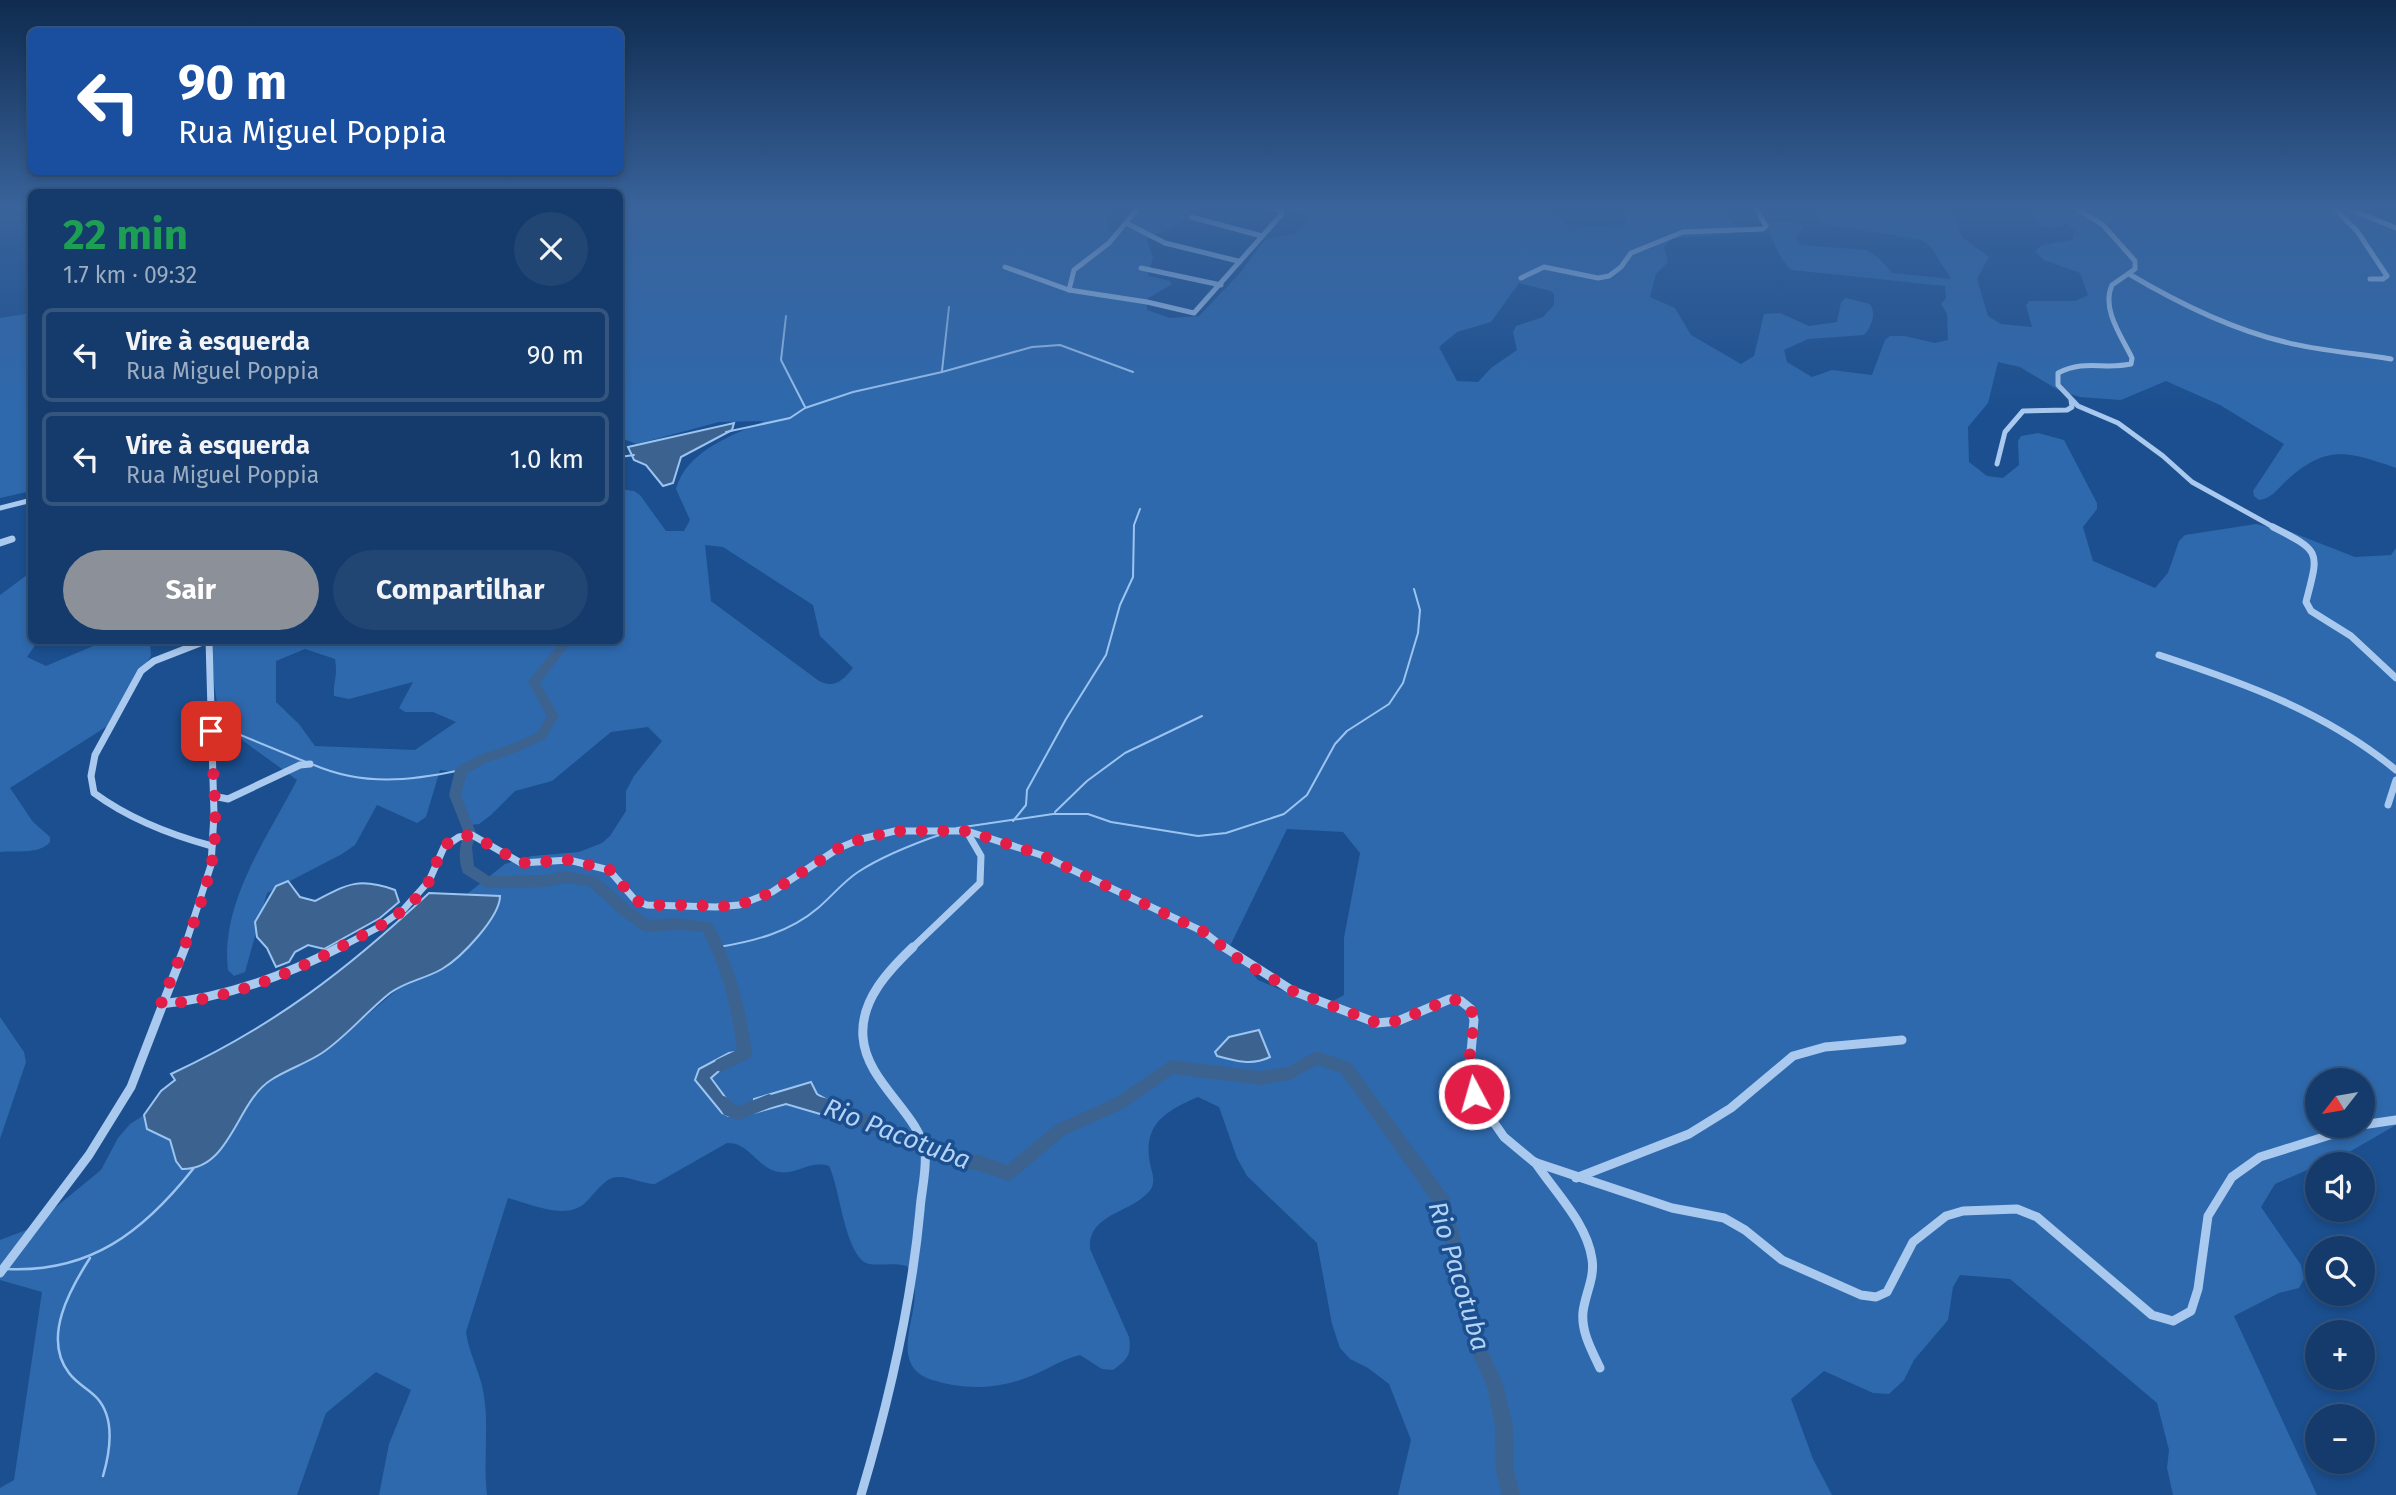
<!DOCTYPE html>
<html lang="pt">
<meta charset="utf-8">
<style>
:root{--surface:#143b6b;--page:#214673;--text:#f1f3f6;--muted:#9dadc1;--line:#33557e;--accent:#8c9099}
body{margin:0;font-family:"Fira Sans",sans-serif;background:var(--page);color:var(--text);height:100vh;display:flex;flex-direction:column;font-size:26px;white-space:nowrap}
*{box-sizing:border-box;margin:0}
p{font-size:23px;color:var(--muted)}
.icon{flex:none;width:38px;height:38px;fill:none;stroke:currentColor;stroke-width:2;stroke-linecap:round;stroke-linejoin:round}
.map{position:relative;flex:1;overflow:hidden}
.details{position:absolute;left:28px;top:189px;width:595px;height:455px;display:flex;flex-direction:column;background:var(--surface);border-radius:10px;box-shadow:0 4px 10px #0003,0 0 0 2px var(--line)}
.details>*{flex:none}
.hud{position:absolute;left:28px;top:28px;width:595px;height:147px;border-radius:10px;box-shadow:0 4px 10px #0003,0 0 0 2px var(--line);background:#1a4fa0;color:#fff;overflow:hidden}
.needle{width:46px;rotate:239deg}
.fabs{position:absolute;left:2305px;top:1068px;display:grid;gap:14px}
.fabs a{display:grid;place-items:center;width:70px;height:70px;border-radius:50%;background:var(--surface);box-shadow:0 4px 10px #0003,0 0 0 2px var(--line);font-size:35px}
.pin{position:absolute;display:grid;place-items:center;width:60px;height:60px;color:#fff;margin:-30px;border-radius:14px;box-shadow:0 4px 10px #0006}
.me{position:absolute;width:77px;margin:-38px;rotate:354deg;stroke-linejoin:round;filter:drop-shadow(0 0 5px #0008)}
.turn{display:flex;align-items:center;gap:24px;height:147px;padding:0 35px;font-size:32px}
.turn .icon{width:91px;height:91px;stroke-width:2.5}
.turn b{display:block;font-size:49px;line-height:60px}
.round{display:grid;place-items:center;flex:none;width:74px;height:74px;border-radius:37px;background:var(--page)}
.summary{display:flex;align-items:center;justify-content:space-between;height:119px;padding:0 35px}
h1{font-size:42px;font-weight:700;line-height:52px;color:#1e9e55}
.cta{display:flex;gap:14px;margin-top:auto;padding:14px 35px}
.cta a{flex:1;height:80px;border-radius:42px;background:var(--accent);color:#fff;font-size:28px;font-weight:700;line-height:80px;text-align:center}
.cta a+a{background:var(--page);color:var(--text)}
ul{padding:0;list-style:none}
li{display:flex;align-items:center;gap:21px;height:94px;margin:0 14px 10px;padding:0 21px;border:4px solid var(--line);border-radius:10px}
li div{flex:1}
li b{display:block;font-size:26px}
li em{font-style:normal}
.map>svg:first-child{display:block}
</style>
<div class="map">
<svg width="2396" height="1495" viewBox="0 0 2396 1495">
<rect width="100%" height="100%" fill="#1b4f8f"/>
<g fill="#2e69ad" fill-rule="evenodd">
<path d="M620,205H1115L1105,219L1110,232L1126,230L1145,205H1196L1181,223L1146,239L1153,257L1148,276L1170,281L1172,284L1147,299V310L1170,318L1199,316L1241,272L1262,243L1268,239L1296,233L1311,218C1298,209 1280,209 1265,205H1544L1568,225L1624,227L1626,212L1618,205H1715L1740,230L1732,234L1672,238L1664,247L1668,262L1656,274L1650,297L1675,308L1691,335L1741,364L1754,356L1764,314L1780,313L1809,326L1837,322L1841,302L1846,298L1870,304C1877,313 1871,328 1864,335L1808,339L1784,350L1787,362L1812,377L1832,370L1872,375L1885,340L1890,336H1905L1935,343L1948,340L1947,314L1941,304L1946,298L1945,286L1792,270C1782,264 1771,238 1768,226L1770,222L1787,221L1805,226L1795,239L1801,245L1866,250L1879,258L1892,273L1951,279L1931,247L1922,240L1825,224L1816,218L1810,205H1936L1955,216L1962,237L1989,257L1977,279L1988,316L2001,324L2032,327L2026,305L2029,301H2075L2088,295L2080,273L2044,260L2035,251L2042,245L2072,240L2075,231L2067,224L2050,228L2038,224L2029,205H2102L2110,207L2126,205H2339L2396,227V468C2347,451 2326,444 2285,482C2277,490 2270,499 2259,500L2254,496L2253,491L2284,444L2220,405L2166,381L2121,400L2080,397L2060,391L2020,367L1998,362L1988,403L1968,427L1969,462L1987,476L2003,478L2019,465L2018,441L2021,436L2038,433L2064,440L2097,503V509L2083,527L2093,561L2155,588L2168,573L2179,541L2185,535L2256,524L2291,532L2355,557L2391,555L2396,548V1125L2351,1151L2275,1184L2261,1207L2301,1265L2304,1279L2299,1288L2279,1293L2234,1316L2317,1495H2173L2167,1468L2169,1450L2157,1403L2010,1279L1960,1275L1953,1287L1948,1320L1914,1360L1904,1380L1889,1394L1873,1393L1824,1371L1791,1399L1813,1459L1832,1495H1398L1411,1440L1389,1384L1368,1368L1350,1359L1340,1348L1332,1324L1317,1243L1247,1176L1237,1158L1219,1107L1198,1097C1163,1112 1141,1126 1151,1168C1153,1175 1155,1182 1151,1189C1133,1214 1088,1212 1090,1249L1129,1337C1132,1355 1127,1360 1113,1370L1102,1369L1080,1355C1063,1359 1051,1367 1036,1374C1002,1389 967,1391 932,1380C911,1373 906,1359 908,1339C911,1311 922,1292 907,1266C894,1262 882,1266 869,1264C845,1258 840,1187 829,1166C808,1160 798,1175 780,1172C758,1170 750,1142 727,1143L655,1184C641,1184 625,1174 612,1178C602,1182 594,1194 587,1201C568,1222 531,1204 508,1198L466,1332C469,1355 481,1373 484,1396C489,1428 483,1462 487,1495H379L389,1444L411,1390L376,1372L326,1413L297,1495H0V1488L14,1480L42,1292L0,1280V1240L29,1229L101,1170L118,1138L130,1124L144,1115L147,1129L170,1140L176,1161L209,1162L221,1149L250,1100L262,1086L324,1052L406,982L442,969L495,915L482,894H467L505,864L532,856L579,852L602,843L610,836L626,811V791L634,776L662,741L648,727L611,732L552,781L515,791L491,815L479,824L471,825L462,820L458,807L465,773L440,770L426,817L417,823L377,805L355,845L342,854L267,893L245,972L234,976L228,970C220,903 267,838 297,780L227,729C213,704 212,669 213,641L620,640V489L634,491L640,495L666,531H684L690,520L676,489C686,451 733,435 764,421L719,422L637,444L620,438ZM1519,283L1551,291L1554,294V305L1543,317L1516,326L1513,332L1517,350L1491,368L1478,382L1457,381L1439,347L1457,332L1491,322ZM705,545L723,547L813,605L820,636L853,668C843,680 835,689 819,681L711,601ZM305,649L335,659C338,677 333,681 334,696L349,699L413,682L399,708L405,712H433L456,722L415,750L315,746L299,724L276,702V661ZM1287,829L1343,832L1360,853L1344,938V995L1322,1007L1258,980L1230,946ZM2317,1080H2362V1125H2317Z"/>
<path d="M31,313V491L0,498V318Z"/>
<path d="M31,572L32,640L38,641L27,657L46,666L105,641H150L151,656L109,725L10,788L33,822L50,837V842C39,855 16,850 0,852V595Z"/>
<path d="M0,1017L24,1052L26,1062L0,1139Z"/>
</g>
<g fill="#3c6290" stroke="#9cc4f0" stroke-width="2">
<path d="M734,423L732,430L681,457L673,483L663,486L646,465L634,460L628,447Z"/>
<path d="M288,881L300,897L315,901C347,884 359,877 395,890L399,902L380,918L324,949L308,945L295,952L289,962L276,967L267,948L257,937L255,922L276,886Z"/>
<path d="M429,893L500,896C500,917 461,958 442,969C425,979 406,981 390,993C366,1012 347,1036 322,1053C305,1064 288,1069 271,1080C236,1102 231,1170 182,1169L176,1161L170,1140L147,1129L144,1115L161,1091L175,1080L171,1074C274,1026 347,970 429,893Z"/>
<path d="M1259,1030L1270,1057C1252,1066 1235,1061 1217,1056L1215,1052L1229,1037Z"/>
<path d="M742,1051L711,1078L736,1112L728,1116L722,1113L695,1080L699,1069L729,1053Z"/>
<path d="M811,1082L817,1094L835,1104L827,1116L786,1104L754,1113V1099Z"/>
</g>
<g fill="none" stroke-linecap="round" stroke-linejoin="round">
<g stroke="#9cc4f0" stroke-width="2">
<path d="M786,316L781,360L805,407"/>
<path d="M942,371L949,307"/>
<path d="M726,432L790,418L805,408L853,392L942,372L1032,347L1060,345L1133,372"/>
<path d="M620,457L634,455"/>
<path d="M226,729L306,762"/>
<path d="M314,765C363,786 410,781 461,770"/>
<path d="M1055,812L1087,781L1125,753L1202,716"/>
<path d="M1013,821L1026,805L1027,790L1066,719L1106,655L1120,605L1133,577L1134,525L1140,509"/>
<path d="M957,828L1053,814H1088L1111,822L1198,836L1226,833L1284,814L1307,795L1335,744L1347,731L1389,704L1403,683L1418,633L1420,610L1414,589"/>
<path d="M719,947C755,941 790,932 818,908C832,896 843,882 858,872C884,855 913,844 942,834"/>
</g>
<g stroke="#9cc4f0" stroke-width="2.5">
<path d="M90,1258C70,1289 42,1338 69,1373C77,1384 89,1389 97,1398C116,1419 110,1452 103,1476"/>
<path d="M7,1269C90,1273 143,1232 193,1169"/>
</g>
<g fill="#3c6290" fill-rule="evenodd">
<path d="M561,640H573L540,683L559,716L545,739L517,752L488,762L467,773L461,795L476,833L472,847L474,866L489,876L545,875L564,871L597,877L632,908L649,920L677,918L712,923C734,963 746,1007 752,1053L750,1058L721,1072L716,1070L714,1065L716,1060L737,1050C732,1009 722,969 703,932L677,930L647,932L642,930L622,916L589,886L564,883L545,887L487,888L463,873C458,859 459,847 464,833L449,795L455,770L457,767L480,755L509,745L537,733L547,716L528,682Z"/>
<path d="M1316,1051L1351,1063L1449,1197L1469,1272L1475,1311L1487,1349L1504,1387L1513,1427L1514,1471L1520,1495H1502L1496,1471L1495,1427L1487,1387L1471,1350L1459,1311L1453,1272L1436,1207L1341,1073L1317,1065L1290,1080L1260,1085L1173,1074L1125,1108L1065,1135L1014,1178L1009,1181L979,1171L947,1165L864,1129L840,1116L815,1109L813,1104L815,1099L820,1097L843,1102L874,1119L948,1151L979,1155L1007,1165L1055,1125L1115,1098L1171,1060L1260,1071L1288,1067Z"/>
<path d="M769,1094L774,1096L776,1101L774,1106L739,1120L724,1115L717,1103L719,1098L724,1096C730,1098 732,1104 739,1106Z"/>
</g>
<g stroke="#a9c9ee" stroke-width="5">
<path d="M2071,205L2103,225L2135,261V269L2112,285C2101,309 2122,337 2132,358L2131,364C2103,370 2086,359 2058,373V385L2078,406L2118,423L2163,456L2192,482L2277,529"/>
<path d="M2331,205L2357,231L2387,276L2383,279H2370"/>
<path d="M2339,205L2396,228"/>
<path d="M1191,217L1262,236"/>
<path d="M1126,223L1165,243L1238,261"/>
<path d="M1005,267L1069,290L1147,302L1194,313L1281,215L1282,211L1262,205"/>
<path d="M1141,268L1221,285"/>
<path d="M2129,274C2178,303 2230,329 2285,342C2320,351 2356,353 2391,359"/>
<path d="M1521,278L1544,267L1598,278L1609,276L1621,267L1631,253L1683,232L1763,229L1766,226L1754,205"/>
<path d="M1069,290L1074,270L1109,243L1141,205"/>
<path d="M1997,464L2005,432L2023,411L2067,410L2072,407L2071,400"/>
<path d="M0,508L32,500"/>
</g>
<g stroke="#a9c9ee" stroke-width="7">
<path d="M2273,527C2322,552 2319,551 2306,602L2311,611L2351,636L2396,678"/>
<path d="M0,543L12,539"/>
<path d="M208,640L154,661L141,671L95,755L91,776L94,793C128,818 171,835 212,846"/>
<path d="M2159,655C2244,683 2326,712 2396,770"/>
<path d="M213,796L228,799L300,765L310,764"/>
<path d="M2388,805L2396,780"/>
<path d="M184,949L211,865L214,814L209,640"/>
<path d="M337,949L377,928L404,909L429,881L444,847L459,837L472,835L521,863L569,860L609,870L636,901L647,905L716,907L739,905L772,892L839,848L861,839L895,831H967L1041,855L1204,932L1226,949"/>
<path d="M911,949L980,883L981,856L967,832"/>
</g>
<g stroke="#a9c9ee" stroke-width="9">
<path d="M1224,947L1293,991L1377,1023L1398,1021L1450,999L1461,1001L1471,1009L1474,1020L1470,1063L1474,1094L1504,1137L1534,1162L1672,1208L1724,1218L1745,1230L1782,1260L1861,1295L1876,1297L1887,1292L1913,1242L1946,1216L1963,1211L2017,1209L2037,1217L2152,1315L2173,1321L2191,1311L2198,1289L2208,1216L2232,1177L2260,1157L2362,1125"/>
<path d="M161,1004C225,998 283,977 340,947"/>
<path d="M2362,1125L2396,1120"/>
<path d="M1535,1162C1554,1191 1587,1223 1592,1259C1595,1278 1585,1294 1583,1312C1581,1332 1592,1351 1600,1368"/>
<path d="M1576,1178L1689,1134L1731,1108L1793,1056L1825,1047L1902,1040"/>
<path d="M0,1273L89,1155L131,1087L185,947"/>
<path d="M861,1495C889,1401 911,1308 920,1210C921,1193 927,1170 925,1152C919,1113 866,1082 863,1037C860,1000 889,970 913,947"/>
</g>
</g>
<linearGradient id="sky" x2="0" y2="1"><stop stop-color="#0f2b4f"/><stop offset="0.5" stop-color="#39639b"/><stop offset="1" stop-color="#39639b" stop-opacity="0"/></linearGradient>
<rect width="2396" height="414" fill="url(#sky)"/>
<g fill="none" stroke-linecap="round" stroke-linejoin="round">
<path stroke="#e11d48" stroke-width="12" stroke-dasharray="0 21.6" d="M211,731C212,771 220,828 211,866C200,914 179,959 161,1004C230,1000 288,975 348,943C367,933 388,923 404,909C410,904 418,897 423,891C442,866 432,838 472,835L521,863L569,860L610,870L636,901L647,905H695L716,907L739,905L772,892L839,848L861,839L895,831H967L1041,855L1204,932L1240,960L1293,991L1377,1023L1398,1021L1450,999L1461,1001L1471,1009L1474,1020L1469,1063L1474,1094"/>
</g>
<g text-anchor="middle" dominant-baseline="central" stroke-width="7" stroke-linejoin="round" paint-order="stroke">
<g font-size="26" font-style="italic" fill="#b5d3f5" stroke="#1b4f8f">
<text transform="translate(897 1134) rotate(21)">Rio Pacotuba</text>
<text transform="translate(1459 1276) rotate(73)">Rio Pacotuba</text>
</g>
</g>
</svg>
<div class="fabs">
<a><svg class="needle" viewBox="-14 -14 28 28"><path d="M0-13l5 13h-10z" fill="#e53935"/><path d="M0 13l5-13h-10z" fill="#9dadc1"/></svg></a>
<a><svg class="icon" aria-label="sound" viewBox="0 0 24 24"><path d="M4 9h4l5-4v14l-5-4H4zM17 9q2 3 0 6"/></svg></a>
<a><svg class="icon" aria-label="search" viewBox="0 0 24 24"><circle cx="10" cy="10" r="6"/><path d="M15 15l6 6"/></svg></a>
<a>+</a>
<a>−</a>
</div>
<div class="pin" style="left:211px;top:731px;background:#d93025"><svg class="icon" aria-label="arrive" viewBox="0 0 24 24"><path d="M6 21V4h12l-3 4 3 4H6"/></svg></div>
<svg class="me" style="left:1474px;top:1094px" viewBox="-20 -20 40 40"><circle r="17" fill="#e11d48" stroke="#fff" stroke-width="3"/><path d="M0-11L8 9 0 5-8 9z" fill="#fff"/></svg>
<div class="hud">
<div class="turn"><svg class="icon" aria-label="left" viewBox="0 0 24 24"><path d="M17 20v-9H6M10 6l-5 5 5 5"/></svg><div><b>90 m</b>Rua Miguel Poppia</div></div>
</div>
<section class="details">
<div class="summary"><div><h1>22 min</h1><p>1.7 km · 09:32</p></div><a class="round"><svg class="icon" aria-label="close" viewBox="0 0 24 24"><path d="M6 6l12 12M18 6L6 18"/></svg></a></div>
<ul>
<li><svg class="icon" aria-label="left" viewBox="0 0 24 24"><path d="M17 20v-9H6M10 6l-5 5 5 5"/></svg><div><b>Vire à esquerda</b><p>Rua Miguel Poppia</p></div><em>90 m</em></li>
<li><svg class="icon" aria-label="left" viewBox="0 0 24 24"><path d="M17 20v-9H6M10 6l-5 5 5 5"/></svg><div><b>Vire à esquerda</b><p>Rua Miguel Poppia</p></div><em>1.0 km</em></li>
</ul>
<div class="cta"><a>Sair</a><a>Compartilhar</a></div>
</section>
</div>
